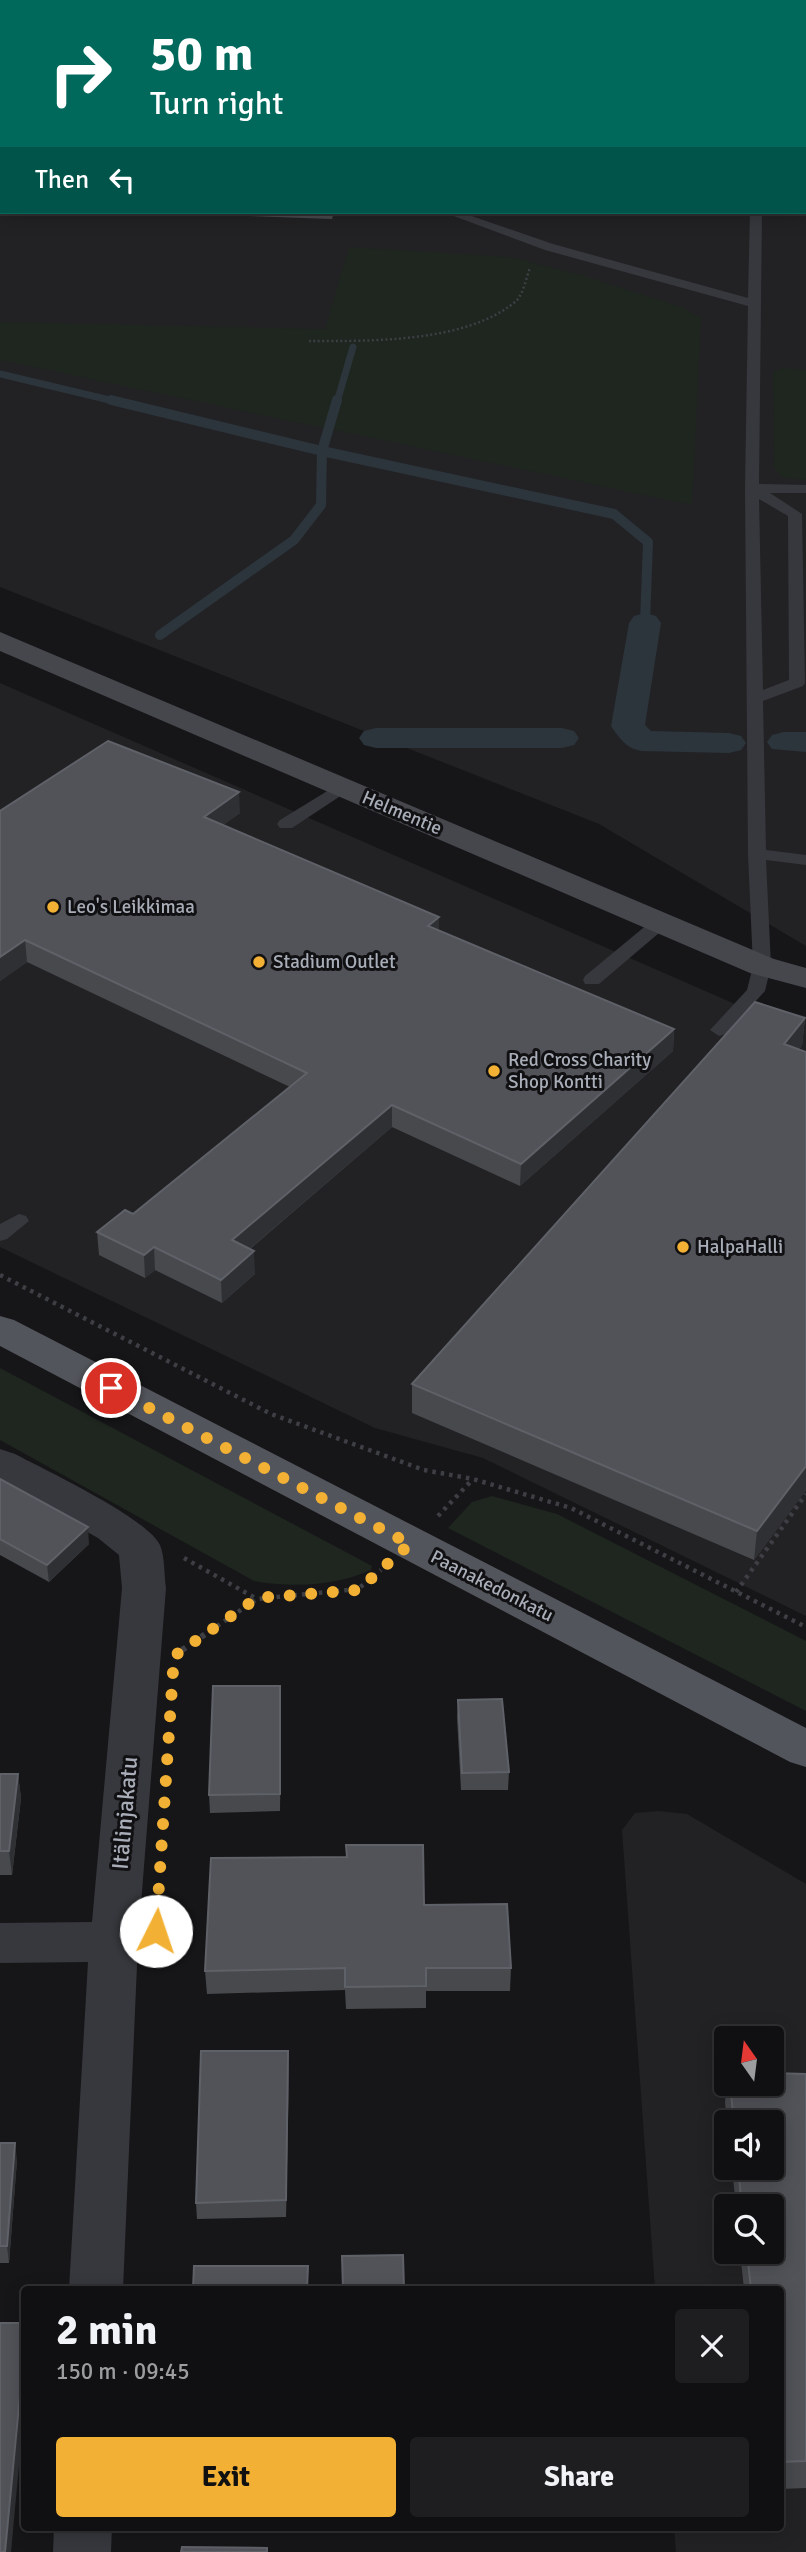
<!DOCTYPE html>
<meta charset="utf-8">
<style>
:root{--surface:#101012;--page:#1e1e20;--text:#f1f3f6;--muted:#9c9d9f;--line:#303032;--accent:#f2b134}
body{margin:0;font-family:Signika,sans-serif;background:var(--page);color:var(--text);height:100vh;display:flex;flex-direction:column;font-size:26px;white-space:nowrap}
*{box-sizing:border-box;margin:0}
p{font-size:23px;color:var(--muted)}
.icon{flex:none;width:38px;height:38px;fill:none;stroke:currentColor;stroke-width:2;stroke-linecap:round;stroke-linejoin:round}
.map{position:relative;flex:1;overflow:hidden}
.panel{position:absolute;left:21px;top:2286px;width:763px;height:245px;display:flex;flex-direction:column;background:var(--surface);border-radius:7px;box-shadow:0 4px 18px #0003,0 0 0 2px var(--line)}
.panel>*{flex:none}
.hud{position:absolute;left:0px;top:0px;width:807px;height:214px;box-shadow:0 4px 18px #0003,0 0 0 2px var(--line);background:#00695c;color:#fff;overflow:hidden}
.needle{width:46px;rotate:346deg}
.buttons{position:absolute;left:714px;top:2026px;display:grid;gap:14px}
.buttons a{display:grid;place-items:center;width:70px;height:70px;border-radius:7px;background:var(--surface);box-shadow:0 4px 18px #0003,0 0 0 2px var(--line);font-size:35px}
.pin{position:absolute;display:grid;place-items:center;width:60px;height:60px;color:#fff;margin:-30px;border:4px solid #fff;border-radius:50%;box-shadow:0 2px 7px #0007}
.me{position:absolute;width:77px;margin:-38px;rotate:4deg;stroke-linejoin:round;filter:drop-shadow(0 0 5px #0008)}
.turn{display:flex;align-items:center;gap:24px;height:147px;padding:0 35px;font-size:32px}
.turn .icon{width:91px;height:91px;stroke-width:2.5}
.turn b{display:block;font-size:49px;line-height:60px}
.then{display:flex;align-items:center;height:66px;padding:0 35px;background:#0003;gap:14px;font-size:26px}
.round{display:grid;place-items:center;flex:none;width:74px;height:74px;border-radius:7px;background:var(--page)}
.summary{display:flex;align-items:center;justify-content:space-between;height:119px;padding:0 35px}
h1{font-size:42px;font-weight:700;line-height:52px}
.cta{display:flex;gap:14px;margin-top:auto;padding:14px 35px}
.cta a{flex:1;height:80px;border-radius:7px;background:var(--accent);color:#111;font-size:28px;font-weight:700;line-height:80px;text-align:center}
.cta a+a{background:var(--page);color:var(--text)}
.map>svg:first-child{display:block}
</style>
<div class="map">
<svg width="806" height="2552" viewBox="0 0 806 2552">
<rect width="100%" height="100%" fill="#161618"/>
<g fill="#222225" fill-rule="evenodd">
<path d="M0,0H806V946L599,824L0,587ZM2,2H805V212H2Z"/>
<path d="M0,683L735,1004L806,1016V1616L483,1458L375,1428L0,1247Z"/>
<path d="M658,1811L687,1814L806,1884V2552H676L674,2527H780V2289H655L622,1830L635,1813ZM726,2039H772V2084H726ZM726,2123H772V2168H726ZM726,2207H772V2252H726Z"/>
</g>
<g fill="#1e261f">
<path d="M349,247L510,257L585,276L683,308L701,318L692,505L0,360V322L325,329Z"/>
<path d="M783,368L806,370V480L784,478L774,468L773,371Z"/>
<path d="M0,1368L372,1566L371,1570C335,1586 292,1588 254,1581L0,1440Z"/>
<path d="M492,1496L557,1514L806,1641V1711L448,1528L472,1502Z"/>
</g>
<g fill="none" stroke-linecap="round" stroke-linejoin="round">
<g stroke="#2c353c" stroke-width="7">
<path d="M0,374L118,402"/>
<path d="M337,402L353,347"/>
</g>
<g stroke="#2c353c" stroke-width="10">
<path d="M111,400L322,451L614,514L648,542L645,623"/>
<path d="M160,635L294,540L321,505L322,451L337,400"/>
</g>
<g fill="#2c353c" fill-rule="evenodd">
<path d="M645,613L656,616L661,623L645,725L651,731L729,733L741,736L746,743L741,750L729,753L641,751C626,748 620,739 611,726L629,623L634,616Z"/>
<path d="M376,728H562L574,731L579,738L574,745L562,748H376L364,745L359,738L364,731Z"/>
<path d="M784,732H806V752L772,749L767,742L772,735Z"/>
</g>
<path stroke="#3d3f44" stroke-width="2.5" stroke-dasharray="2 2.5" stroke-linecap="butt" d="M309,341C370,341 465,343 515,302C523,296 526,278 530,268"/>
<g stroke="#3d3f44" stroke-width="4.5" stroke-dasharray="3.5 5" stroke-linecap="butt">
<path d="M0,1275L271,1414L424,1470L473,1479L571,1508L806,1627"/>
<path d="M438,1516L473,1479"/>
<path d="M184,1558L257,1599"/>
<path d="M736,1592L806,1494"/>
<path d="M210,1631L257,1599L358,1589L381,1570"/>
</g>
<path stroke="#3d3f44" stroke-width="6" stroke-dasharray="4.5 7" stroke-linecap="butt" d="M182,1650L213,1629"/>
<g fill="#37383d" fill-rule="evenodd">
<path d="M346,0H417L418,2H347Z"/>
<rect x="805" y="11" width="1" height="6"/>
<rect x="805" y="140" width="1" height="6"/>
<path d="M443,212H460L553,244L748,298L750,212H762L759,484L806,485V493H770L802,514L805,683L803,686L763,701L766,850L806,855V865L766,860L771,966L765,991L726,1034L719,1036L710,1030L747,990L753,966L748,854L745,488L748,306L545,250ZM759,499L788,516L789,680L763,690Z"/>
<path d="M342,782L348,783L350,787L348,791L292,828H280L277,824L280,820Z"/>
<path d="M660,918L669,923L666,927L599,984H585L583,980L585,976L654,919Z"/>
<path d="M19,1214L26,1216L29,1221L7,1239L0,1241V1224Z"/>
</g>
<g fill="#37383d" fill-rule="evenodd">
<path d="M0,1449L15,1454C45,1470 147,1518 160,1545C165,1557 164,1575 166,1588L138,1942L123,2289H69L88,1962L0,1963V1923L92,1922L122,1588L119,1555L98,1538L0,1483Z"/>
<path d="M54,2527H112L111,2552H53Z"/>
</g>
<path fill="#45474d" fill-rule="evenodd" d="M0,632L774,959L806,968V988L750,973L0,651Z"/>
<path fill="#53555c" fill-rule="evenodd" d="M0,1316L14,1320L806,1728V1767L790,1762L0,1346Z"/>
</g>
<g fill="#47494d">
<path d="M0,0H184L183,2H2V42H0Z"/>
<path d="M463,0H685V2H516Z"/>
<path d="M136,212H334L332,219Z"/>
<path d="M0,811L240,813L223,825L439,917V930L674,1029L673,1051L520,1186L392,1127L250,1249L255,1274L222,1303L155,1270L145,1278L99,1255L97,1232L133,1214L290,1087L27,962L0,981Z"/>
<path d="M805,1018L802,1046L799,1049L806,1490L754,1560L412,1413V1384Z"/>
<path d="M0,1479L89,1544L49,1582L0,1555Z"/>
<path d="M458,1700L509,1772L508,1790H461L457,1717Z"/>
<path d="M281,1703L280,1811L210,1813L209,1795Z"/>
<path d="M0,1774H18L21,1798L12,1875H0Z"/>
<path d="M424,1905L511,1968L510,1991H426V2008L346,2009L345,1990L207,1994L205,1971Z"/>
<path d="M289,2069L286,2217L197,2219L196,2203Z"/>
<path d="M806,2074V2488L780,2489V2289H744L740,2252H772V2207H736L732,2168H772V2123H727L725,2102L727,2084H772Z"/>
<path d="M0,2143L17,2160L9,2263H0Z"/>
</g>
<g fill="#2f3033">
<path d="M239,792L240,813L205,838L204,817Z"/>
<path d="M439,917V939L428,926Z"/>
<path d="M25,940L27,962L0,981V957Z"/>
<path d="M805,1018L802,1046L781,1072L784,1044Z"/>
<path d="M674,1029L673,1051L520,1186L521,1164Z"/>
<path d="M392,1105V1127L233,1263L232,1240Z"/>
<path d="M154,1247L155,1270L145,1278L144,1255Z"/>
<path d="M254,1251L255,1274L222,1303L221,1280Z"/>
<path d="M806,1466V1490L754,1560L757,1531Z"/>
<path d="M88,1527L89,1544L49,1582L47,1565Z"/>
<path d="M280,1686L281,1703L280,1811Z"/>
<path d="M18,1774L21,1798L12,1875L9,1851Z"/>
<path d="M288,2051L289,2069L286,2217V2200Z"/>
<path d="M15,2143L17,2160L9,2263L7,2246Z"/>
<path d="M24,2353V2411L11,2552H5Z"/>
</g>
<g fill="#525359" stroke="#5f6168" stroke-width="2">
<path d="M0,0H136V2H2V23H0V16L1,13H0Z"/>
<rect x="641" y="0" width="44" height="2"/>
<path d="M108,741L239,792L204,817L439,917L428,926L674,1029L521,1164L392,1105L232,1240L254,1251L221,1280L154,1247L144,1255L97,1232L125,1210L133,1214L307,1073L25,940L0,957V811Z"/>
<path d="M755,1002L805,1018L784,1044L806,1052V1466L757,1531L412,1384Z"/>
<path d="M0,1479L88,1527L47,1565L0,1539Z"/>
<path d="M213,1686H280V1794L209,1795Z"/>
<path d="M502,1699L509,1772L462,1773L458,1700Z"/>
<path d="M0,1774H18L9,1851H0Z"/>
<path d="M346,1845H423L424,1905L507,1904L511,1968H426V1986L345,1987V1968L205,1971L211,1858L347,1857Z"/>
<path d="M201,2051H288L286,2200L196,2203Z"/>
<path d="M772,2073L806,2074V2461L780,2462V2289H751L747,2252H772V2207H742L738,2168H772V2123H734L730,2084H772Z"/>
<path d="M0,2143H15L7,2246H0Z"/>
<path d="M403,2255L404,2289H343L342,2256Z"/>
<path d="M194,2266H308L307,2289H193Z"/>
<path d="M0,2323H24V2353L5,2552H0Z"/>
<path d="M182,2547L267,2548V2552H181Z"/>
</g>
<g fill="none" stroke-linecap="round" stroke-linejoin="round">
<path stroke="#f2b134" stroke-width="12" stroke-dasharray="0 21.6" d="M111,1388L410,1544L358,1590L257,1598L174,1656L156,1931"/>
</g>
<g fill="#f2b134" stroke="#111113" stroke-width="2.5">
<circle cx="53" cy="907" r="7"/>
<circle cx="259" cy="962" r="7"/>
<circle cx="494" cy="1071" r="7"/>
<circle cx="683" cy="1247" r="7"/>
</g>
<g text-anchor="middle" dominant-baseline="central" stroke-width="6" stroke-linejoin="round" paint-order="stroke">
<g font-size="19" fill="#a8adb8" stroke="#111113">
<text transform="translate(402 813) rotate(23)">Helmentie</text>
<text transform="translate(492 1586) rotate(27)">Paanakedonkatu</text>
</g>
<g font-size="19" fill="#a8adb8" stroke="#111113" text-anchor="start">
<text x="67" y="907">Leo's Leikkimaa</text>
<text x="273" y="962">Stadium Outlet</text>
<text x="508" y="1060">Red Cross Charity<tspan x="508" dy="22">Shop Kontti</tspan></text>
<text x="697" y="1247">HalpaHalli</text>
</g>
<g font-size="23" fill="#a8adb8" stroke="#111113">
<text transform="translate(125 1813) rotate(-85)">Itälinjakatu</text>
</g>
</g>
</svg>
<div class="buttons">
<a><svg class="needle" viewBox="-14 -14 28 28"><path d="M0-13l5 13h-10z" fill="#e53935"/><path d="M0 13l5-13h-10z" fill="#9c9d9f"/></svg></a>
<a><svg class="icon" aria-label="sound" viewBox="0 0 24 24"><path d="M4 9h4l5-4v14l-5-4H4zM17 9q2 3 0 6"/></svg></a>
<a><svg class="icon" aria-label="search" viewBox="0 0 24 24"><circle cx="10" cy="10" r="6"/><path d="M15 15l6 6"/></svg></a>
</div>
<div class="pin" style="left:111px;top:1388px;background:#d93025"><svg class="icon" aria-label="arrive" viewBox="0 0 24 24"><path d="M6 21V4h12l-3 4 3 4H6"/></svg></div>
<svg class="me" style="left:156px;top:1931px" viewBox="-20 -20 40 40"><circle r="19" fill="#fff"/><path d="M0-13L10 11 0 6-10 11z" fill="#f2b134"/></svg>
<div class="hud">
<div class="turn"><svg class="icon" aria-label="right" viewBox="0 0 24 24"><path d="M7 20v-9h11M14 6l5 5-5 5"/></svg><div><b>50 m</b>Turn right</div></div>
<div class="then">Then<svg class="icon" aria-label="left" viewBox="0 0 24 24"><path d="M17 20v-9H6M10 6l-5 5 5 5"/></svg></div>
</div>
<section class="panel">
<div class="summary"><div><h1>2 min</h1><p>150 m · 09:45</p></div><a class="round"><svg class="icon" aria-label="close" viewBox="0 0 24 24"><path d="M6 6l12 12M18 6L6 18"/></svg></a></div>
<div class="cta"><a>Exit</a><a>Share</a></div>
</section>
</div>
